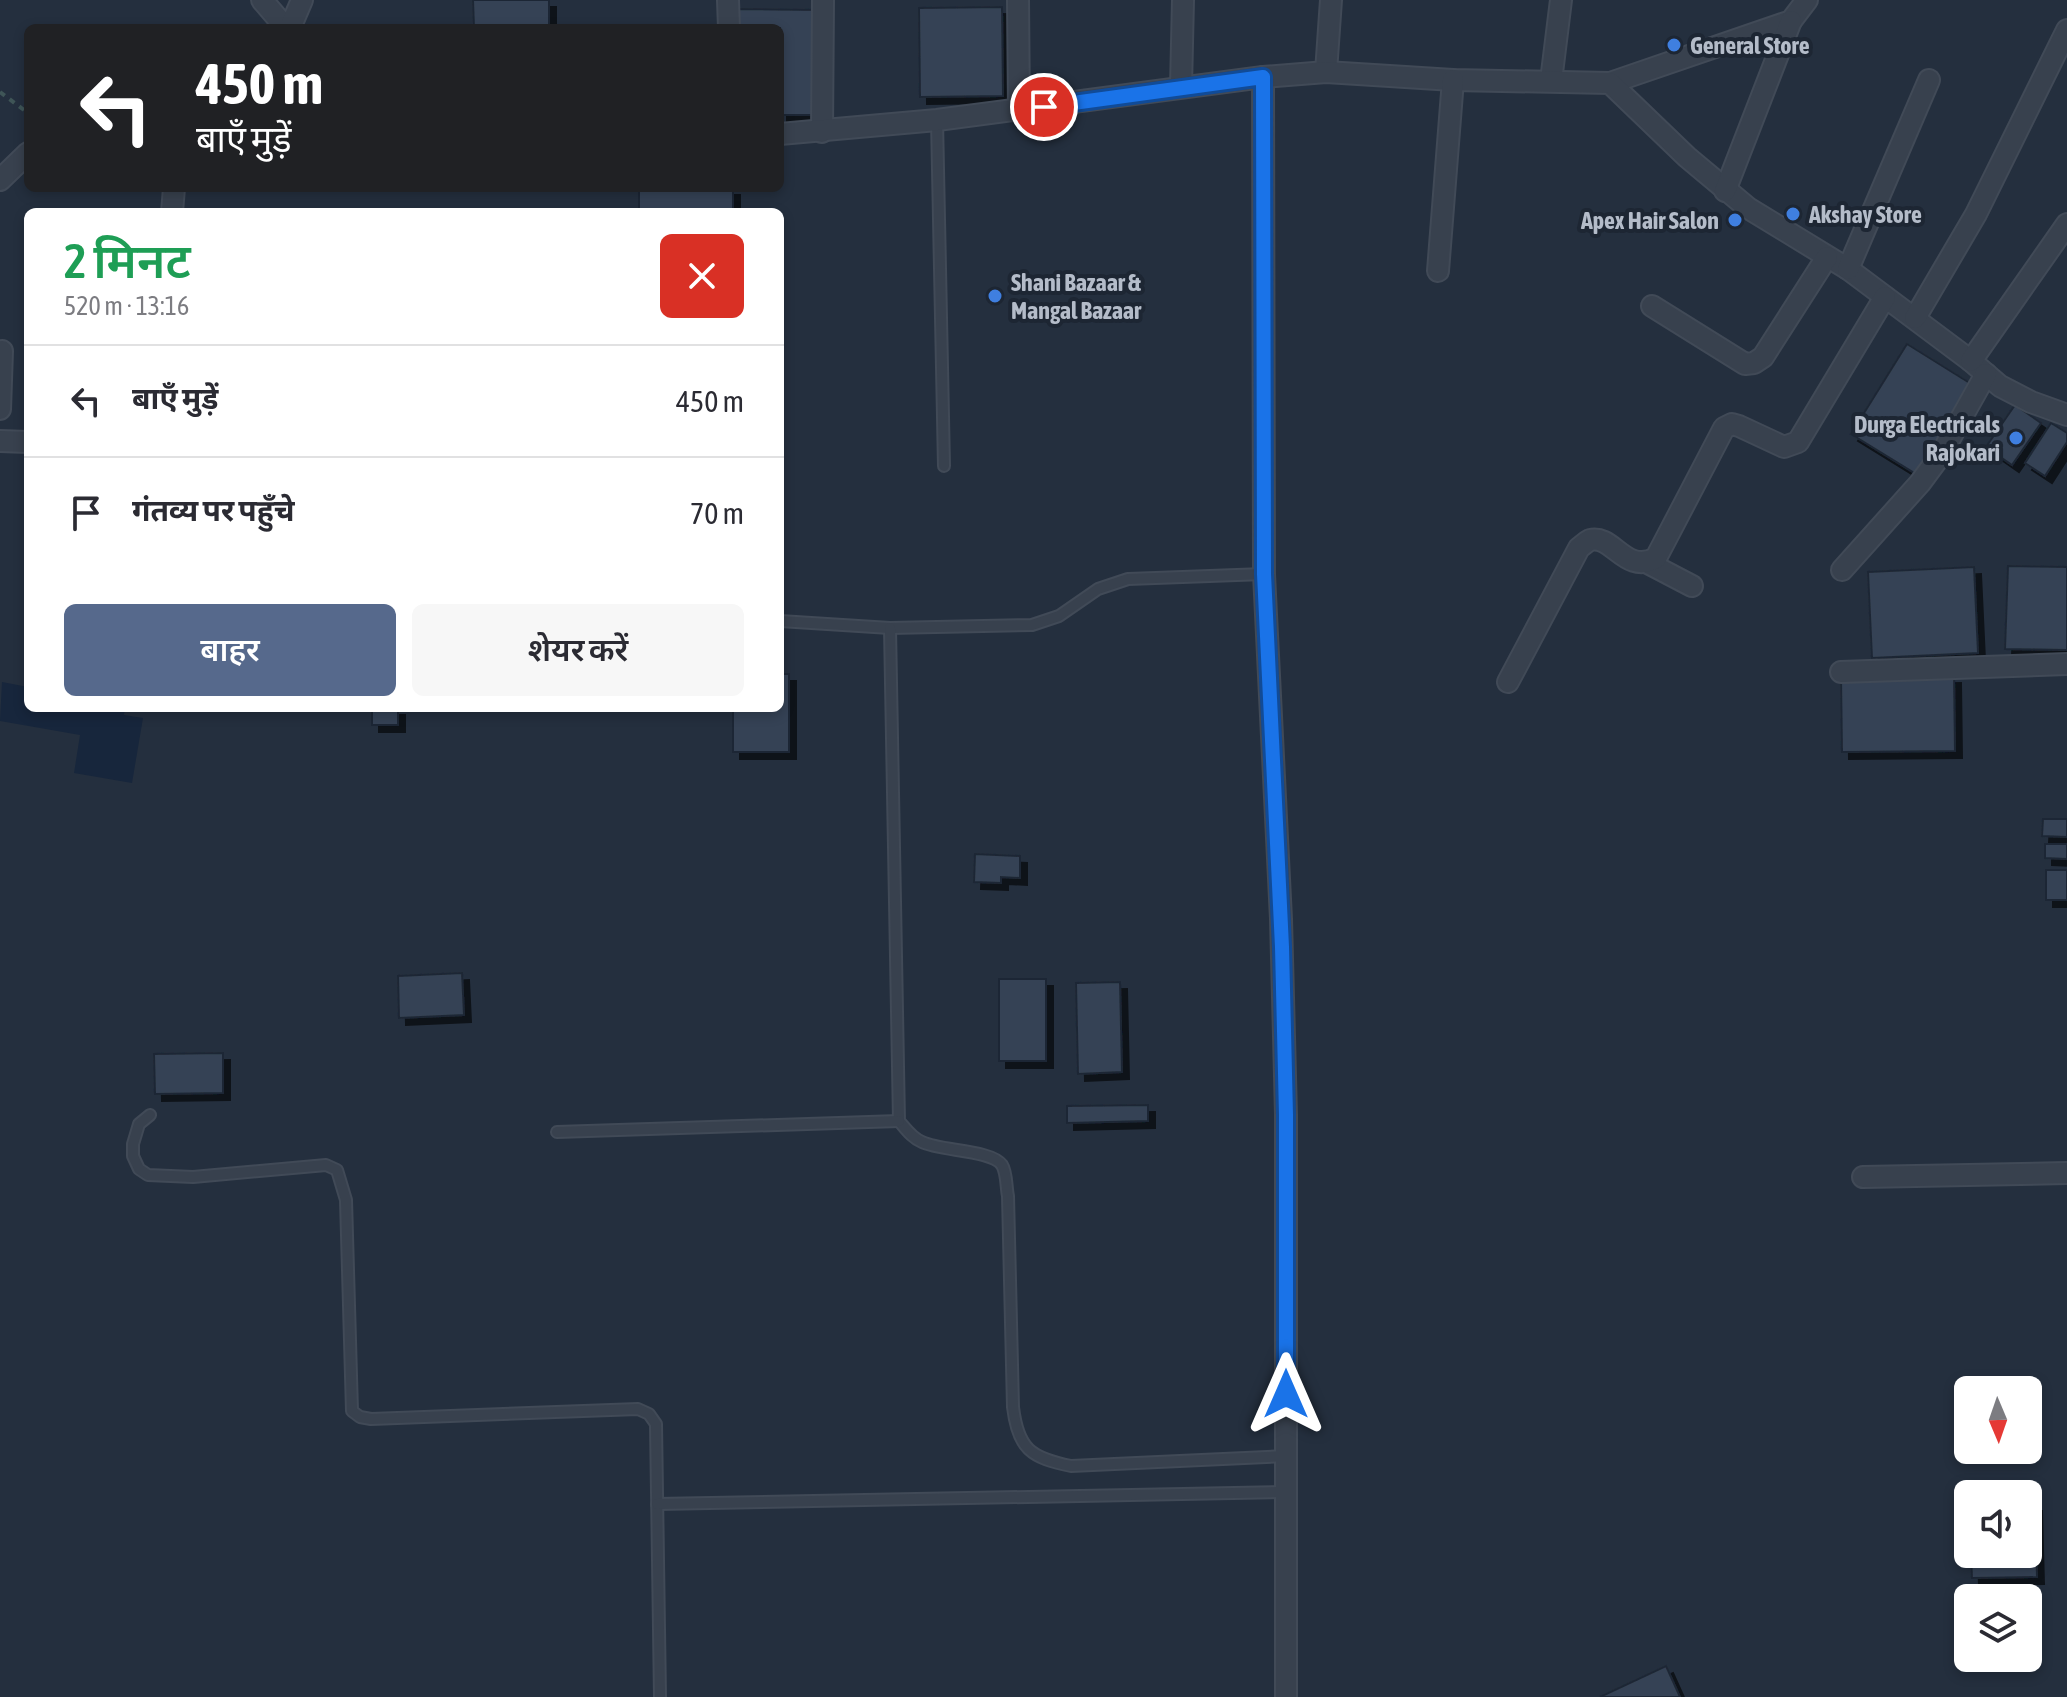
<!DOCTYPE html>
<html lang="hi">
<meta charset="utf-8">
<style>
:root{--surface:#fff;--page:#f7f7f7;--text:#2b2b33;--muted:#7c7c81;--line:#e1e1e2;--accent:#56698c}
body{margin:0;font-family:"Asap Condensed","Noto Sans Devanagari",sans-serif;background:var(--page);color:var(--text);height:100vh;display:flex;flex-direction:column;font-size:30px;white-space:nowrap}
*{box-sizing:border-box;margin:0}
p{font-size:26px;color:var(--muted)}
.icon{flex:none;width:44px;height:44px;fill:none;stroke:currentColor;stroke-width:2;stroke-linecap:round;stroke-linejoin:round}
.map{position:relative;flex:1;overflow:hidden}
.drawer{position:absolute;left:24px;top:208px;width:760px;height:504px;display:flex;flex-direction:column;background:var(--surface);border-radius:12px;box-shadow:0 4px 12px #0003}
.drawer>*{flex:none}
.guide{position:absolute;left:24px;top:24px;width:760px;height:168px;border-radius:12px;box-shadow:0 4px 12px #0003;background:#202124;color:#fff;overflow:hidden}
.needle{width:52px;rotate:178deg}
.tools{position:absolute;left:1954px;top:1376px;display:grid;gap:16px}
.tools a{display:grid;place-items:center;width:88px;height:88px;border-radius:12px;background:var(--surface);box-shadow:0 4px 12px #0003;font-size:40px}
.pin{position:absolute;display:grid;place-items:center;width:68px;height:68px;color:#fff;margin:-34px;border:4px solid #fff;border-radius:50%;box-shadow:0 2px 8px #0007}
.me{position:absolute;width:88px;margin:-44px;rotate:0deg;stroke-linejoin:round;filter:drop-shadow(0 0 6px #0008)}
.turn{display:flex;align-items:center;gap:28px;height:168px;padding:0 40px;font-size:36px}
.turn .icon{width:104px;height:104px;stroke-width:2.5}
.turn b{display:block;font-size:56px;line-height:68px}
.round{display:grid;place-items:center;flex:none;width:84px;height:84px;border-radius:12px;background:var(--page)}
.overview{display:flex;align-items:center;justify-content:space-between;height:136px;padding:0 40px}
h1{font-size:48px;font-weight:600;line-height:60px;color:#1e9e55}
.cta{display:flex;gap:16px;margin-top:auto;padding:16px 40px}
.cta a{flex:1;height:92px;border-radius:12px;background:var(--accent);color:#fff;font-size:32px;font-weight:600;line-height:92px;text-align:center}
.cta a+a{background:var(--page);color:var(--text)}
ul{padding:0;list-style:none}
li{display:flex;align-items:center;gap:24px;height:112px;padding:0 40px;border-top:2px solid var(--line)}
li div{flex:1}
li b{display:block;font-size:30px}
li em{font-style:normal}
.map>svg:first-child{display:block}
</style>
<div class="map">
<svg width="2067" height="1697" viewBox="0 0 2067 1697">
<defs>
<filter id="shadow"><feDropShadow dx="7" dy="7" stdDeviation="0" flood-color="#0009"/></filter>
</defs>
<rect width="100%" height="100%" fill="#242f3e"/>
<path fill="#17263c" d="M2,682L28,687V708H125L124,715L143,718L132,783L74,773L80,735L0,721Z"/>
<g fill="#364354" stroke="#1f2835" stroke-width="2" filter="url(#shadow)">
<path d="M473,0H549V28H474Z"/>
<path d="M1002,7L1003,96L920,97L919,8Z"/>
<path d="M735,9L817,10L816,115H780V28H735Z"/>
<rect x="639" y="188" width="94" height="24"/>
<path d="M1907,344L1976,387L1921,477L1851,434Z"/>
<path d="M2015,405L2041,423L2012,465L1986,447Z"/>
<path d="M2051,423L2067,433V442L2045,476L2025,463Z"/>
<path d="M2008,566L2067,567V650L2005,649Z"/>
<path d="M1974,567L1978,653L1872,658L1868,572Z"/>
<path d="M780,674H789V752H733V708H780Z"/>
<path d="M1954,676L1955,751L1842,752L1841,678Z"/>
<rect x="372" y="708" width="26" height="17"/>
<path d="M2043,819H2067V837L2042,836Z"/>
<path d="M2045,844H2067V859L2045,858Z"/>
<path d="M975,854L1020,856V878L1001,877V883L974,882Z"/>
<rect x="2046" y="870" width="21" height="30"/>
<path d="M462,973L464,1015L399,1018L398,976Z"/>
<rect x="999" y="979" width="47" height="82"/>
<path d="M1120,982L1122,1072L1078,1074L1076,983Z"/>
<path d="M223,1053V1093L155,1094L154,1054Z"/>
<path d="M1148,1105V1121L1067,1123V1106Z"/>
<path d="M2028,1504H2035L2037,1577L1972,1578L1971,1554H2028Z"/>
<path d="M1666,1666L1680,1697H1600Z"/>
</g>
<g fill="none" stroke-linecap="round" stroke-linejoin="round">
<g stroke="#414a57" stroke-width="14">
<g id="lane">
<path d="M937,120L944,466"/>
<path d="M780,621L890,628L1032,625L1059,616L1098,589L1128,579L1264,574"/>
<path d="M890,628L899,1121C906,1129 912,1138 922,1142C940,1151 992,1150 1002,1165C1007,1173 1006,1187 1008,1196L1013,1407C1018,1449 1031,1458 1071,1466L1286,1456"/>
<path d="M150,1115L139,1124L133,1144V1156L139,1169L148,1175L193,1177L326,1165L337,1170L346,1200L352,1411L360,1417L371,1419L638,1409L649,1414L656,1424L660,1697"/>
<path d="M557,1132L899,1121"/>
<path d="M657,1504L1286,1492"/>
</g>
</g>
<g stroke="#414a57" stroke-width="24">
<g id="street">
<path d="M262,0L286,28"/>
<path d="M728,0L729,28"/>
<path d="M1018,0L1019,110"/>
<path d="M290,28L302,0"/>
<path d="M1326,72L1331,0"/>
<path d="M1263,77L1264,574L1281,919L1286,1115V1697"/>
<path d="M1551,81L1561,0"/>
<path d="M1610,83L1791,21L1807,0"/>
<path d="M1181,87L1183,0"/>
<path d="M822,132L823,0"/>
<path d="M780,134L937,120L1263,77L1326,72L1453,80L1610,83L1687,157L1748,208L1848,269L1971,361L2000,386L2031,402L2067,415"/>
<path d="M0,180L28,153"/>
<path d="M1725,191L1791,21"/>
<path d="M172,212L174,188"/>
<path d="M1848,269L1929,80"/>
<path d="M1438,271L1453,80"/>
<path d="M1652,306L1745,364L1754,363L1763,357L1827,257"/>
<path d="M1915,318L1976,214L2067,30"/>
<path d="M1971,361L2067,224"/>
<path d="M0,409L2,351"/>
<path d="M0,441L28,442"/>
<path d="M1648,563L1692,586"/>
<path d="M1842,570L1920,483L1940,456L1986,374"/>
<path d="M1841,672L2067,664"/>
<path d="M1508,682L1579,548C1583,545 1586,542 1590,540C1613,534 1625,575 1656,558L1724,428L1732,424L1739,426L1784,447L1798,442L1885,297"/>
<path d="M1863,1177L2067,1173"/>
</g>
</g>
<path stroke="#3f5557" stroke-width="4" stroke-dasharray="6 6" stroke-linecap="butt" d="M0,92L28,113"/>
<use href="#lane" stroke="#38414e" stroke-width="10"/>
<use href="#street" stroke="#38414e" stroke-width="20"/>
</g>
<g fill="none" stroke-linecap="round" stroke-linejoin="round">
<g stroke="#114b97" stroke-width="20">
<path id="route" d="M1044,107L1263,77L1264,574L1282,947L1286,1115V1394"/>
</g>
<use href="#route" stroke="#1a73e8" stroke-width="14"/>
</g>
<g fill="#3f7fe0" stroke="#1d2633" stroke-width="3">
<circle cx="1674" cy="45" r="8"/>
<circle cx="1793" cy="214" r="8"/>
<circle cx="1735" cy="220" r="8"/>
<circle cx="995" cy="296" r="8"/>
<circle cx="2016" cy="438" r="8"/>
</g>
<g text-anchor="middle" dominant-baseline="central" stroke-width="8" stroke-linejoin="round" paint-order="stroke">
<g font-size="24" font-weight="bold" fill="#b4bcc9" stroke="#1d2633" text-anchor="start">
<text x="1690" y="45">General Store</text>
<text x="1809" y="214">Akshay Store</text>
<text x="1719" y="220" text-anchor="end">Apex Hair Salon</text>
<text x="1011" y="282">Shani Bazaar &amp;<tspan x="1011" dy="28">Mangal Bazaar</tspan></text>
<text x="2000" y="424" text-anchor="end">Durga Electricals<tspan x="2000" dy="28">Rajokari</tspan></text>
</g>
</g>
</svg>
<div class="tools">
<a><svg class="needle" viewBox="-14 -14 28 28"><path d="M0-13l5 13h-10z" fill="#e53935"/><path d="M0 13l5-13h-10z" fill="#7c7c81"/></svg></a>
<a><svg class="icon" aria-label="sound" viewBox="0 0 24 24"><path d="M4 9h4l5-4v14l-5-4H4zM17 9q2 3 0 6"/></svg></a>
<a><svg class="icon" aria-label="layers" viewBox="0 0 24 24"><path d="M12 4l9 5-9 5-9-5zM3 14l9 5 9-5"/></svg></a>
</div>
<div class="pin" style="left:1044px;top:107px;background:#d93025"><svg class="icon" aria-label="arrive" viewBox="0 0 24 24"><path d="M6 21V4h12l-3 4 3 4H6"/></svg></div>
<svg class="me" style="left:1286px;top:1394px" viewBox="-20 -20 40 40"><path d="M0-17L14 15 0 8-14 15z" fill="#1a73e8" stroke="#fff" stroke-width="4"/></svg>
<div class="guide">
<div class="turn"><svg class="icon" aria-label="left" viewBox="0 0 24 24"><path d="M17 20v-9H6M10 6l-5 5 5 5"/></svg><div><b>450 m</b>बाएँ मुड़ें</div></div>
</div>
<section class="drawer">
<div class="overview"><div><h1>2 मिनट</h1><p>520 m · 13:16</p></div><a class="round" style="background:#d93025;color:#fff"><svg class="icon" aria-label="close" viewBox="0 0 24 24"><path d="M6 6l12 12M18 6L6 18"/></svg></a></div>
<ul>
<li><svg class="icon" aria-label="left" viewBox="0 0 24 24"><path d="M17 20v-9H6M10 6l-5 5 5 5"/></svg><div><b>बाएँ मुड़ें</b></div><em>450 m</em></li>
<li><svg class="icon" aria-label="arrive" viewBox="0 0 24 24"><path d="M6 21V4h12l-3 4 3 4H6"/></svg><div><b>गंतव्य पर पहुँचे</b></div><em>70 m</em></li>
</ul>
<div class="cta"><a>बाहर</a><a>शेयर करें</a></div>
</section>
</div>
